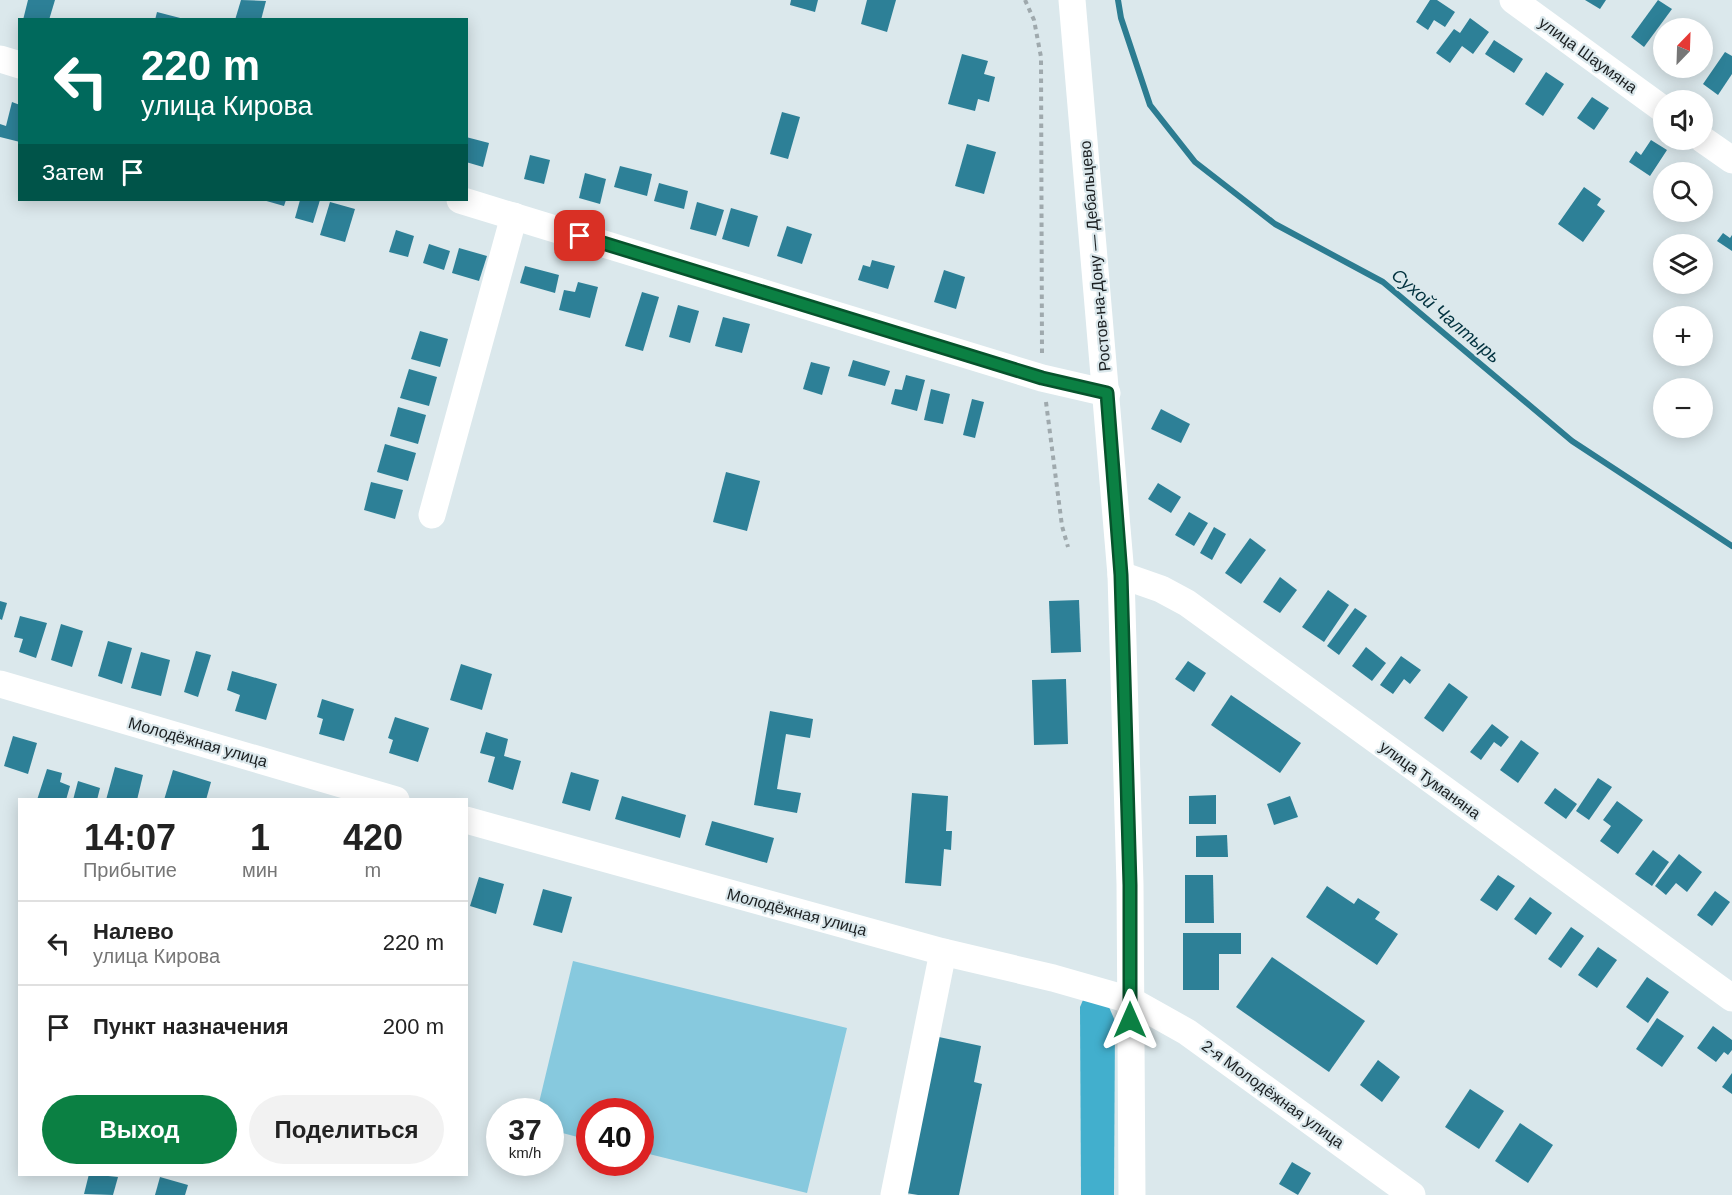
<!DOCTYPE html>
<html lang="ru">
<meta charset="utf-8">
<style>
:root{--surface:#fff;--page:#f2f2f2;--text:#222;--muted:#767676;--line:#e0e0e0;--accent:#0b8043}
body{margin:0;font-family:Arial,sans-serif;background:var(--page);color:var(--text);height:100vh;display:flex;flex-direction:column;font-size:22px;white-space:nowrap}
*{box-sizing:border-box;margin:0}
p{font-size:20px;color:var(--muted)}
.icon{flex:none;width:33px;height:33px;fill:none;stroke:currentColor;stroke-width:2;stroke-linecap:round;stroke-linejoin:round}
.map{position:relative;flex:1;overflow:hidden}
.side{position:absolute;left:18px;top:798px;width:450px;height:378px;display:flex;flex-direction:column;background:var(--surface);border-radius:0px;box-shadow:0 3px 15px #0003}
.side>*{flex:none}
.hud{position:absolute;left:18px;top:18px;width:450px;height:183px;border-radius:0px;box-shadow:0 3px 15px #0003;background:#00695c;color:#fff;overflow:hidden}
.needle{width:39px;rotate:23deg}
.controls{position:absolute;left:1653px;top:18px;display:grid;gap:12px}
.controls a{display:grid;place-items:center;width:60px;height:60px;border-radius:50%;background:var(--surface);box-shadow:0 3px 15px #0003;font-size:30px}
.speed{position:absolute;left:486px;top:1098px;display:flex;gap:12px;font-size:30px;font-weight:700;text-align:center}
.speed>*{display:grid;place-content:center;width:78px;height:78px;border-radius:50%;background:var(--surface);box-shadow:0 3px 15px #0003;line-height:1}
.speed small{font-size:15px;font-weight:400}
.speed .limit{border:9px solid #d22;background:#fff;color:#111}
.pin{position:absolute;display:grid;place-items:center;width:51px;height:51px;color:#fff;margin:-26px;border-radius:12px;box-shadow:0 3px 9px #0006}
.me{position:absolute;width:66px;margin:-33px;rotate:0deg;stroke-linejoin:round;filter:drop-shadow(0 0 4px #0008)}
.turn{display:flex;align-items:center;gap:21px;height:126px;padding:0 24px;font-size:27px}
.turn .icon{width:78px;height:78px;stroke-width:2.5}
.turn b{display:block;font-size:42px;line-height:51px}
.then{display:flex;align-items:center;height:57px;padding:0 24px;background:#0003;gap:12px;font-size:22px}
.eta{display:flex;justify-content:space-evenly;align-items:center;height:102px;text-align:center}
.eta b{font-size:36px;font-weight:700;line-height:42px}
.primary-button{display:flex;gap:12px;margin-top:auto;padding:12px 24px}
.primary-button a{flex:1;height:69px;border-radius:36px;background:var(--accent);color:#fff;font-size:24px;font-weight:700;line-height:69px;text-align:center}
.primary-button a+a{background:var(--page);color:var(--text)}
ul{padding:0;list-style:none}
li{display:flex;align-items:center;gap:18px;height:84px;padding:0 24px;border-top:2px solid var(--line)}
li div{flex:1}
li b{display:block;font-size:22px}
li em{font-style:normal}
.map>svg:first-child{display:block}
</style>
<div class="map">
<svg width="1732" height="1195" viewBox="0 0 1732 1195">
<rect width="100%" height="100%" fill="#dbe8ec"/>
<path fill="#87c9de" d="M573,961L847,1028L807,1193L641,1152L640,1112H590L589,1140L551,1130L550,1112L537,1111Z"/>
<path fill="#42afcd" d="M1083,1000L1109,1007L1115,1021L1114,1195H1081L1080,1007Z"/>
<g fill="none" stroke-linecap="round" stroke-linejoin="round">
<path stroke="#2c7c91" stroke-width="6" d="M1118,0L1121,18L1150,105L1195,162L1275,224L1383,282L1572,441L1732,546"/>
</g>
<g fill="#2d8097">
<path d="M28,0H55L49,20H23Z"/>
<path d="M241,0L266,1L261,20H235Z"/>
<path d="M791,0H818L815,12L790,5Z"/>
<path d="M867,0H896L887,32L861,24Z"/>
<path d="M1430,0H1437L1455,12L1445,27L1434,20L1428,30L1416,22Z"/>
<path d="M1585,0H1606L1600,9Z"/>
<path d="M1658,0L1672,9L1644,47L1631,37Z"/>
<path d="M157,12L184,19V20H155Z"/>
<path d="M1470,18L1489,32L1473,54L1462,46L1450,63L1436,53L1454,29L1460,33Z"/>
<path d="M1494,40L1523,59L1514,73L1485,54Z"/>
<path d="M1725,52L1732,56V74L1718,95L1703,84Z"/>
<path d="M962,54L988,61L984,74L995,77L989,102L978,99L975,111L948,104Z"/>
<path d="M1546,72L1564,84L1543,116L1525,104Z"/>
<path d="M1592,97L1609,108L1594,130L1577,118Z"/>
<path d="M12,102L20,105V142L0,137V124L6,126Z"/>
<path d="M782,112L800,117L788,159L770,154Z"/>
<path d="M466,137L489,143L483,167L466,162Z"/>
<path d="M1651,140L1667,150L1650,176L1629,162L1636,151L1641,155Z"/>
<path d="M967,144L996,152L984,194L955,186Z"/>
<path d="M530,155L550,160L544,184L524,179Z"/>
<path d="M620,166L652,174L647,196L614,187Z"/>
<path d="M585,173L606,179L600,204L579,198Z"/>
<path d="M659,183L688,191L684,209L654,201Z"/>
<path d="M1584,187L1601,199L1597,205L1605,211L1583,242L1558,224Z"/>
<path d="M263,200H286L284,206Z"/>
<path d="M300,200H320L313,223L295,218Z"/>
<path d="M330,202L355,209L345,242L320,235Z"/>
<path d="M697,202L724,210L716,236L690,229Z"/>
<path d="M731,208L758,216L749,247L722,239Z"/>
<path d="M787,226L812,234L802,264L777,256Z"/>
<path d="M396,230L414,236L408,257L389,252Z"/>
<path d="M1723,233L1730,238L1732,235V251L1717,241Z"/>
<path d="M429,244L450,251L444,270L423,263Z"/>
<path d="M459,248L487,256L479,281L452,273Z"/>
<path d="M872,260L895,266L888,289L858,280L863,265L870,267Z"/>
<path d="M525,266L559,275L555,293L520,283Z"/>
<path d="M944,270L965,277L956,309L934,302Z"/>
<path d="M578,282L598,287L590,318L559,310L564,290L575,292Z"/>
<path d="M642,292L659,297L643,351L625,346Z"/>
<path d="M678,305L699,311L690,343L669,337Z"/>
<path d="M723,317L750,324L742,353L715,346Z"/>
<path d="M420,331L448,339L440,367L411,359Z"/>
<path d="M853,360L890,371L885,386L848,376Z"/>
<path d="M811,362L830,367L822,395L803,389Z"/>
<path d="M409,369L437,377L429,406L400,398Z"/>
<path d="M906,375L925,380L917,411L891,404L895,389L902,390Z"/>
<path d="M931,389L950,394L943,424L924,420Z"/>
<path d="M972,399L984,402L975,438L963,435Z"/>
<path d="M398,407L426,415L418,444L390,436Z"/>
<path d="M1161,409L1190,424L1181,443L1151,429Z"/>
<path d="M385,444L416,453L408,481L377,472Z"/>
<path d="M726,472L760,481L747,531L713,522Z"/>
<path d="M371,482L403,490L395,519L364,510Z"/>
<path d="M1158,483L1181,497L1171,513L1148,499Z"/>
<path d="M1189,512L1208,523L1194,546L1175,535Z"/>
<path d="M1214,527L1226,534L1212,560L1200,553Z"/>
<path d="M1250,538L1266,550L1241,584L1225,573Z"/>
<path d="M1280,577L1297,590L1280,613L1263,602Z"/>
<path d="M1328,590L1349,605L1324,642L1302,627Z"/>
<path d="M1079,600L1081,652L1051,653L1049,601Z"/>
<path d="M0,601L7,603L2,620L0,619Z"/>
<path d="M1355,608L1367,616L1339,655L1327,646Z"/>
<path d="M20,616L47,623L36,658L19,652L23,639L14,637Z"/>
<path d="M61,624L83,631L72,667L51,660Z"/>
<path d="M108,641L132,648L122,684L98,676Z"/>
<path d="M1366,647L1386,663L1372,681L1352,666Z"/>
<path d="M196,651L211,655L198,697L184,692Z"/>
<path d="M141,652L170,660L161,696L131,688Z"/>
<path d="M1401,656L1421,670L1410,684L1404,679L1393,694L1380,685Z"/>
<path d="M1188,661L1206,673L1194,692L1175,679Z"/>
<path d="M461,664L492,674L482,710L450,700Z"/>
<path d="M232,671L277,684L266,720L235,711L240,695L227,690Z"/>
<path d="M1066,679L1068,744L1034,745L1032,680Z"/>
<path d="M1449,683L1468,697L1443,732L1424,718Z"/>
<path d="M1231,695L1301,743L1280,773L1211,725Z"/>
<path d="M322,699L354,709L344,741L319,734L323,719L317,717Z"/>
<path d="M770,711L813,719L810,738L786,734L777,789L801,793L797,813L754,805Z"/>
<path d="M395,717L429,728L418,762L389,753L393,740L388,738Z"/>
<path d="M1492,724L1509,737L1501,747L1494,742L1481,760L1470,752Z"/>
<path d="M486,732L508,739L504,756L521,761L513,790L488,782L495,757L480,753Z"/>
<path d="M13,736L37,743L28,774L4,766Z"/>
<path d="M1521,740L1539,753L1518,783L1500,770Z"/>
<path d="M115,767L143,775L137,800H106Z"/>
<path d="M47,769L62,773L60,782L70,786L66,800H37Z"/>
<path d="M173,770L211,782L206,800H164Z"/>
<path d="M571,772L599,780L590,811L562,803Z"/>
<path d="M1598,778L1612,787L1589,820L1576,811Z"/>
<path d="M78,781L100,788L97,800H73Z"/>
<path d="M1555,788L1577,804L1566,819L1544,803Z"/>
<path d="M912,793L948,796L946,831H952L951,850L944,849L941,886L905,883Z"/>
<path d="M1216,795V824H1189V796Z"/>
<path d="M622,796L686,815L680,838L615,819Z"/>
<path d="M1290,796L1298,817L1274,825L1267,804Z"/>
<path d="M1617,801L1643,820L1618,854L1600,841L1611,826L1603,820Z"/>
<path d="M712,821L774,838L767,863L705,845Z"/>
<path d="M1227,835L1228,857H1196V836Z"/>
<path d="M1653,850L1669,862L1652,886L1635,874Z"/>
<path d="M1679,854L1702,872L1687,892L1676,883L1666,895L1655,886Z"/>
<path d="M1185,875H1213L1214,923H1185Z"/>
<path d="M1498,875L1515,886L1497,911L1480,900Z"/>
<path d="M479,877L504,884L496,914L470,906Z"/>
<path d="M1327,886L1354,904L1358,898L1380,912L1375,919L1398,934L1377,965L1306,917Z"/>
<path d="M543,889L572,897L562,933L533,925Z"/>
<path d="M1715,891L1730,902L1712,926L1697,915Z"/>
<path d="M1530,897L1552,913L1536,935L1514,919Z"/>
<path d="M1571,927L1584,936L1561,968L1548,959Z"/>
<path d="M1183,933H1241V954H1219V990H1183Z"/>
<path d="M1598,947L1617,960L1597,988L1578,975Z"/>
<path d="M1272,957L1365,1021L1329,1072L1236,1007Z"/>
<path d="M1647,977L1669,992L1648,1023L1626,1007Z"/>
<path d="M1657,1018L1684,1036L1662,1067L1636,1049Z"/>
<path d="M1713,1026L1732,1040V1050L1728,1055L1724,1052L1716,1062L1697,1048Z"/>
<path d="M939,1037L981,1046L974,1082L982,1084L959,1195H918L906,1193Z"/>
<path d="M1378,1060L1400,1077L1382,1102L1360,1085Z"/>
<path d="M1732,1073V1094L1722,1087Z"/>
<path d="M1470,1089L1504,1111L1479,1149L1445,1127Z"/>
<path d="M1520,1123L1553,1145L1528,1183L1495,1161Z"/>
<path d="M1292,1162L1311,1173L1298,1195L1279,1184Z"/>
<path d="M89,1174L118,1177L113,1195L84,1194Z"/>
<path d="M160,1177L188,1185L185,1195H155Z"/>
</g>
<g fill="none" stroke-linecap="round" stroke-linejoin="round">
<g stroke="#9fa9ad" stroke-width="4" stroke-dasharray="4.5 4.5" stroke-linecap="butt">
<path d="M1025,0L1034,20L1041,57L1042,356"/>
<path d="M1046,402L1062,526L1068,547"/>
</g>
<g stroke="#fff" stroke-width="27">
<path d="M1072,0L1121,575L1130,884L1132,1195"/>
<path d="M1513,0L1664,110"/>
<path d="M0,59L20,65"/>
<path d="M1702,139L1732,160"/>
<path d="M460,200L1042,378L1107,393"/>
<path d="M432,515L514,216"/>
<path d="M1121,575L1161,589L1187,603L1732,998"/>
<path d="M0,684L396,800"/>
<path d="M466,820L943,952L1053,978L1130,1000L1187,1032L1412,1195"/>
<path d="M894,1195L943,952"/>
</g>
</g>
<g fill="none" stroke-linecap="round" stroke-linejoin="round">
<g stroke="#07532c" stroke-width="15">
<path id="route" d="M580,236L1042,378L1107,393L1121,575L1130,885V1020"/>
</g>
<use href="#route" stroke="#0b8043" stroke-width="10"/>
</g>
<g text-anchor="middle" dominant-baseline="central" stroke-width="4.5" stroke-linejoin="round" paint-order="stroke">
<g font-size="16" fill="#1a1e20" stroke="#dbe8ec">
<text transform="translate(1588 55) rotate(36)">улица Шаумяна</text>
<text transform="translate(1095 256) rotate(-95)">Ростов-на-Дону — Дебальцево</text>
<text transform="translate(198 742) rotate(16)">Молодёжная улица</text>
<text transform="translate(1430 780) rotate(36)">улица Туманяна</text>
<text transform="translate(797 912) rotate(15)">Молодёжная улица</text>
<text transform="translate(1273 1094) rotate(36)">2-я Молодёжная улица</text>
</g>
<g font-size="18" font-style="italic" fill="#00313e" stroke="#dbe8ec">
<text transform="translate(1446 316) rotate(40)">Сухой Чалтырь</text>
</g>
</g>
</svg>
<div class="controls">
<a><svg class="needle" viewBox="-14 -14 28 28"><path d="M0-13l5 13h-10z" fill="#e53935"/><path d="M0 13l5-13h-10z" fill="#767676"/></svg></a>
<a><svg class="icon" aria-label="sound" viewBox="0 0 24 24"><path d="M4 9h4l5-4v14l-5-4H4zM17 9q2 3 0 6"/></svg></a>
<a><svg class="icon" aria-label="search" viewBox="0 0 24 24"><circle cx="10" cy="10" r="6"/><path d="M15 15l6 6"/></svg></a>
<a><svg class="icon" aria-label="layers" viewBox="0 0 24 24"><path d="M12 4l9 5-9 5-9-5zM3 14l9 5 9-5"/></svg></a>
<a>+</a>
<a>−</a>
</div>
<div class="speed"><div>37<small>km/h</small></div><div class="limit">40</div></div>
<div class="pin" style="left:580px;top:236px;background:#d93025"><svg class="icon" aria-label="arrive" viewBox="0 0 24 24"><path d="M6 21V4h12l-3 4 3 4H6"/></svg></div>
<svg class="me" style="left:1130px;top:1020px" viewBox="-20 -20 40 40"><path d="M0-17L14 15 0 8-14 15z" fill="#0b8043" stroke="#fff" stroke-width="4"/></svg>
<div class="hud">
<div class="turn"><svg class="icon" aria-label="left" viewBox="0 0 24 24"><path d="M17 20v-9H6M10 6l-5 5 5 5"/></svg><div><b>220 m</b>улица Кирова</div></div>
<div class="then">Затем<svg class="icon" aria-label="arrive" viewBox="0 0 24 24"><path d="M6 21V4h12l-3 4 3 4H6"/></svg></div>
</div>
<section class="side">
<div class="eta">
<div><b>14:07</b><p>Прибытие</p></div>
<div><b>1</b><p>мин</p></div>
<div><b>420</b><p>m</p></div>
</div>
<ul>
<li><svg class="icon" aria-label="left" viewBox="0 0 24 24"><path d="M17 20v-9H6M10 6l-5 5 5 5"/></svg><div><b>Налево</b><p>улица Кирова</p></div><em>220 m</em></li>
<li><svg class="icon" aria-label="arrive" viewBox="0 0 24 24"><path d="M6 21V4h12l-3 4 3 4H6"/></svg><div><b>Пункт назначения</b></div><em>200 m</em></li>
</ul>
<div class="primary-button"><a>Выход</a><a>Поделиться</a></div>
</section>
</div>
